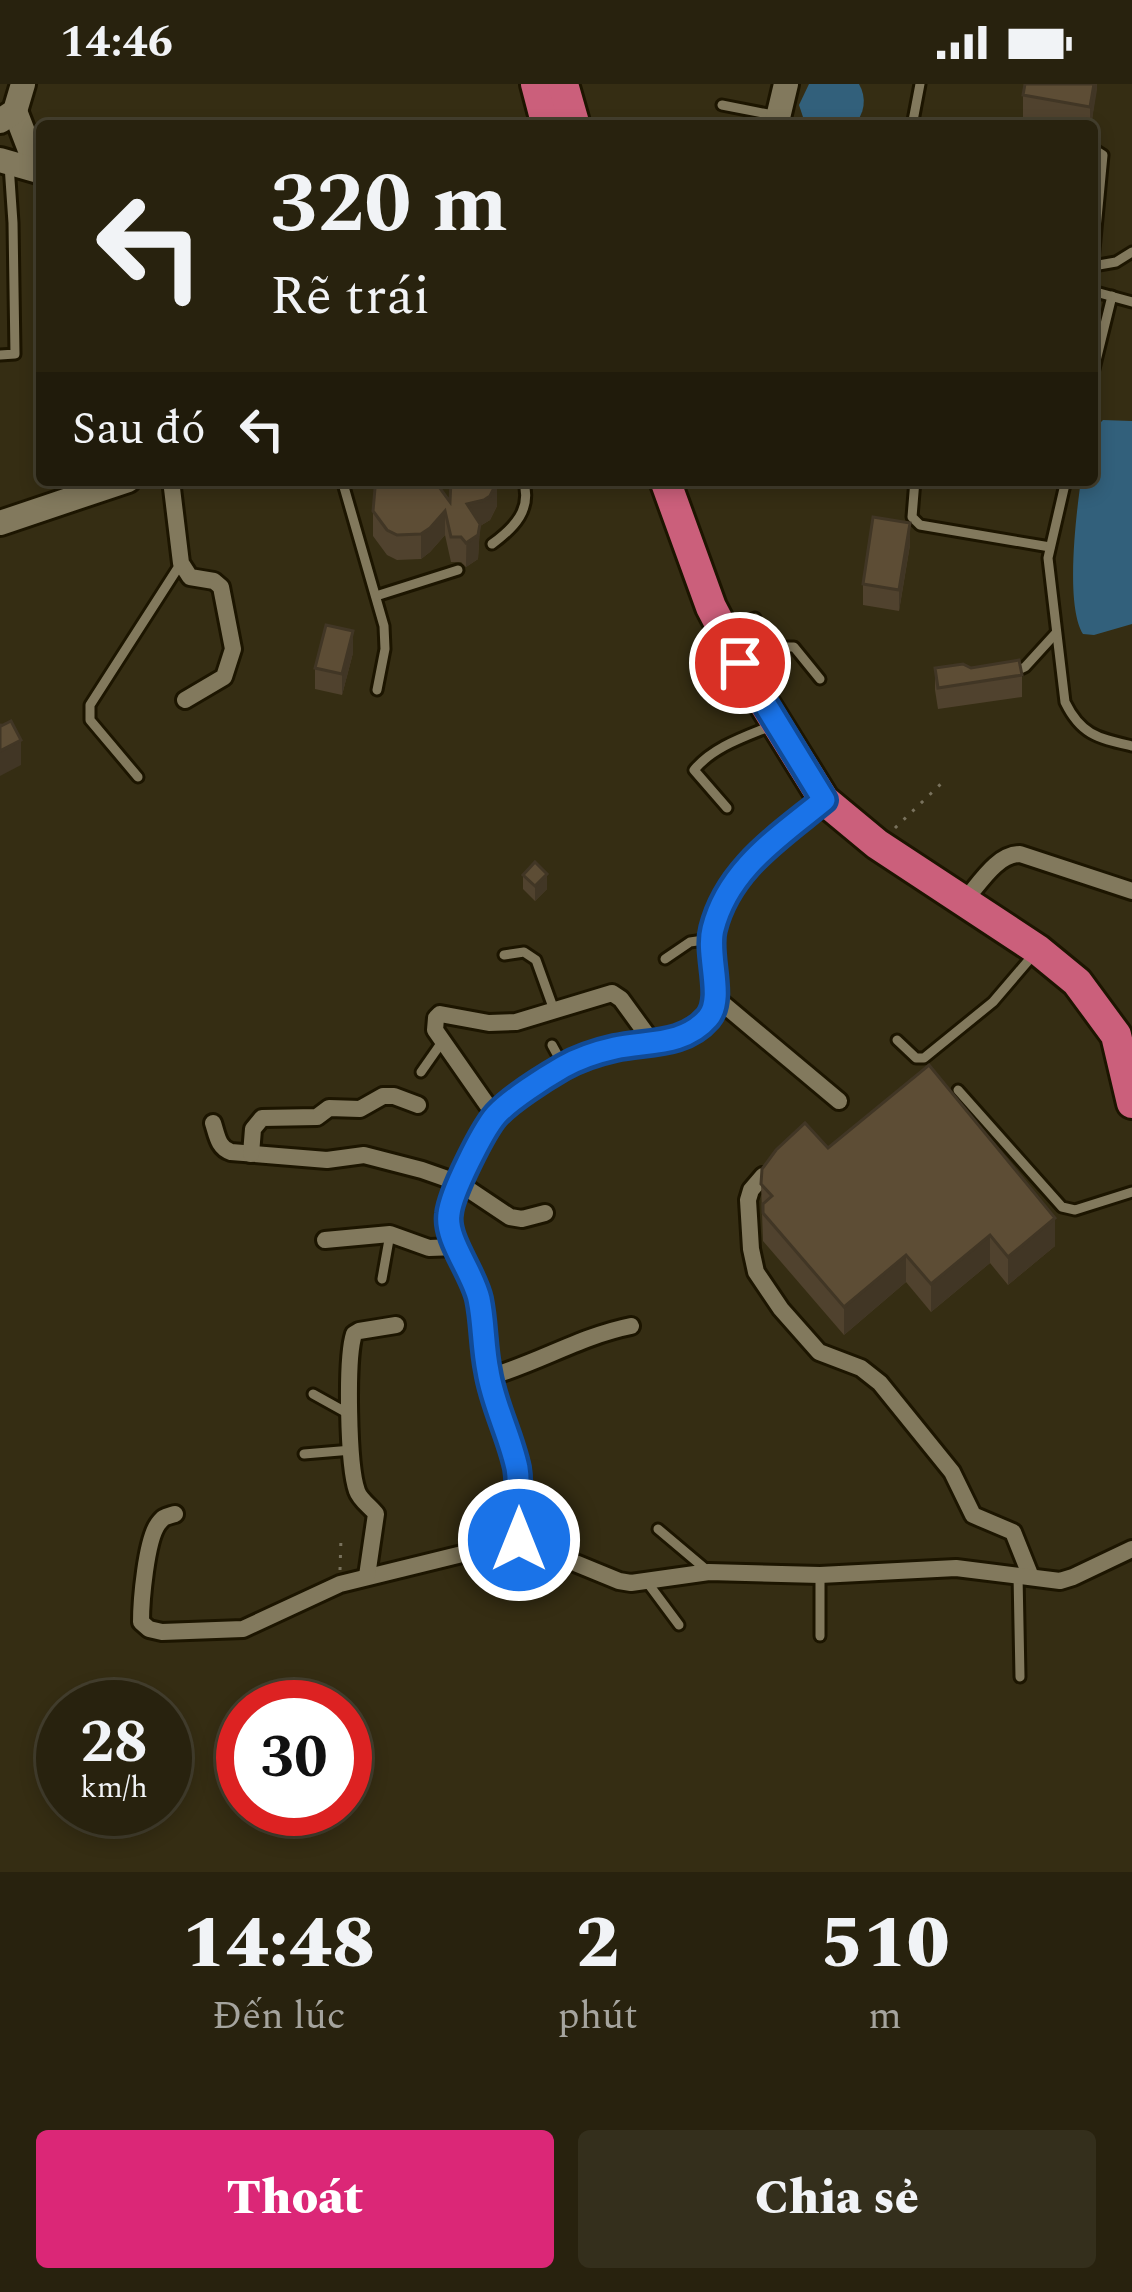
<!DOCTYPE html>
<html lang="vi">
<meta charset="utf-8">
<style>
:root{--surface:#28220e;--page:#342f1c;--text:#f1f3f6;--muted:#a5a49e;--line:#443f2e;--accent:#db2777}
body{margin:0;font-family:Spectral,serif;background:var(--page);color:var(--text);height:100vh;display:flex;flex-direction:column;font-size:45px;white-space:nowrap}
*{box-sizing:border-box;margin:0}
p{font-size:39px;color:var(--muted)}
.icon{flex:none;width:66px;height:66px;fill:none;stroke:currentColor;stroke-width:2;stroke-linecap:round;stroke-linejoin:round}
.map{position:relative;height:1788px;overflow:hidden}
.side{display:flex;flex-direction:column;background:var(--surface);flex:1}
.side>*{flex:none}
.guide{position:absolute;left:36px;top:36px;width:1062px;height:366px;border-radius:12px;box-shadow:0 6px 18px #0003,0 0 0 3px var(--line);background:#28220e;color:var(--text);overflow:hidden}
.speed{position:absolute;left:36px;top:1596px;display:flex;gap:24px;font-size:60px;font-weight:700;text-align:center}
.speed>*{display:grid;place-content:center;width:156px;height:156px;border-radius:50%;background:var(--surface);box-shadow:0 6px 18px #0003,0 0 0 3px var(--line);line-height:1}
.speed small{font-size:30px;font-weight:400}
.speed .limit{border:18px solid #d22;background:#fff;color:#111}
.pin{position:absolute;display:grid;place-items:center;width:102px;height:102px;color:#fff;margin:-51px;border:6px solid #fff;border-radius:50%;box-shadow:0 3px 12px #0007}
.me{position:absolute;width:132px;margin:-66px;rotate:0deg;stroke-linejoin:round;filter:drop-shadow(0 0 9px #0008)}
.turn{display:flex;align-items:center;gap:42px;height:252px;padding:0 36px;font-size:54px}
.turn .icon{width:156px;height:156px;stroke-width:2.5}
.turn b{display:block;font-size:84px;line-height:102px}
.then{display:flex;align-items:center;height:114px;padding:0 36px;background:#0003;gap:24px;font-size:45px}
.eta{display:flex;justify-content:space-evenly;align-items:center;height:204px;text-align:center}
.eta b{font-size:72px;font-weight:800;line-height:84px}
.button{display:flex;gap:24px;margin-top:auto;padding:24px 36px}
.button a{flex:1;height:138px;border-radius:12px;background:var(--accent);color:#fff;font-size:48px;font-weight:800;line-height:138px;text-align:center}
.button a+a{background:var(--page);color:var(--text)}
.status{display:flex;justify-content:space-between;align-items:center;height:84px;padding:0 60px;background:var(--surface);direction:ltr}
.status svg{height:33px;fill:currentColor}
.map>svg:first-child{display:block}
</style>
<div class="status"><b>14:46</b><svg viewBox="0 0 49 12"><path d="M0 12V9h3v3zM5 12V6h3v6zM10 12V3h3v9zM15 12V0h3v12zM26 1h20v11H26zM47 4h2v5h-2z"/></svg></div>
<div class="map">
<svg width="1132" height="1788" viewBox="0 0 1132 1788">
<rect width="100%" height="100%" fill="#352d13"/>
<g fill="#32607b">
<path d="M809,0H859C867,14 865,30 853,42H815L804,36L799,21Z"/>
<path d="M1103,336L1132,337V540L1094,551L1083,550C1065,521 1076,431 1081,396H1092V347Z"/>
</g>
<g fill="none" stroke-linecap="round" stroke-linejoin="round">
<g stroke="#1c1500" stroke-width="15">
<g id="lane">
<path d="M722,21L773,31"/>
<path d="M912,42L920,0"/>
<path d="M1092,64L1103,71L1092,187"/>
<path d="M1093,182L1116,178L1132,168"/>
<path d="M1092,207L1132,218"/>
<path d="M0,271L15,270L13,139L9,81"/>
<path d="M1092,293L1112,212"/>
<path d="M342,396L384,542L385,565L377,606"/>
<path d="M915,396L912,433L920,441L1050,463"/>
<path d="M1066,396L1048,474L1065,618C1081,651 1098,654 1132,662"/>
<path d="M492,460C514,444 533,425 523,396"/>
<path d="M376,512L458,486"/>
<path d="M729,546L755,534"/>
<path d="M745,577L784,563H794L820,595"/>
<path d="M1012,589L1025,583L1056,549"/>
<path d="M138,693L90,636V621L181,479"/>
<path d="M727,724L694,686C713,663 744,653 771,642"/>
<path d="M504,871L524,868L536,876L554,926"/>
<path d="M665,875L690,858L711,855"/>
<path d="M897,956L916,974H924L993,918L1034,870"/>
<path d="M552,961L564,983"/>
<path d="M421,988L442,958"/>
<path d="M958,1006L1062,1123L1075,1126L1132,1108"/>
<path d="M382,1195L390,1150"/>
<path d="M313,1310L349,1330"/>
<path d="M304,1370L352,1366"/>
<path d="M658,1445L709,1488"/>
<path d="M1018,1491L1020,1593"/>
<path d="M820,1492V1552"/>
<path d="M647,1498L679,1541"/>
</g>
</g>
<g stroke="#1c1500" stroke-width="22">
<g id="street">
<path d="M171,396L181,479L190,493L214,497L221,503L233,565L224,593L185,616"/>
<path d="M965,816C980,799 997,770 1020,770L1132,807"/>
<path d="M716,914L839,1017"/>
<path d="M495,1032L435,946L436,934L440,930L489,939L516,938L612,909L621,915L653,959"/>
<path d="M213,1039C217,1051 218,1064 231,1068L327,1076L364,1071L422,1086L459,1099L510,1133L522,1135L545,1129"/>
<path d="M251,1070L253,1045L262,1034L317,1033L329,1024L360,1025L383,1012H394L418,1021"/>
<path d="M763,1092L751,1106L748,1116L751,1165L756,1188L781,1225L819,1268L861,1284L880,1299L952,1388L973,1431L1013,1448L1031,1493"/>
<path d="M325,1156L390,1150L429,1164L457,1163"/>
<path d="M489,1293C538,1279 581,1252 631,1242"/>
<path d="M175,1430C165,1433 164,1432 158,1440C146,1457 141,1517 141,1538L149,1545L162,1548L243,1545L340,1500L519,1456L619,1497L631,1499L709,1488L820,1491L956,1484L1060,1497L1073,1493L1132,1465"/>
<path d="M519,1456C511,1430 522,1411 517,1384C510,1351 493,1320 488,1287C483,1263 484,1239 479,1215C473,1188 445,1156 449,1130C451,1109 483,1046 496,1031C512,1015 544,995 563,983C579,974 597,968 615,964C647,956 684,962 708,934C725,914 706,871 713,845C728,785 779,753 824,716"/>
<path d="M367,1492L376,1430C371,1423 360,1416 357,1407C348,1382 346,1274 354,1250L359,1247L396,1241"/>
</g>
</g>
<g stroke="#1c1500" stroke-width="30">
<g id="secondary">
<path d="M15,27L30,66L42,79"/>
<path d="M0,37L15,27L23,0"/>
<path d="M776,42L786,0"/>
<path d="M0,76L42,88"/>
<path d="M0,439L128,396"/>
</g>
</g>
<g stroke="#1c1500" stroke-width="36">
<g id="highway">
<path d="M536,0L547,42"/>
<path d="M563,0L575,42"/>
<path d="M665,396L711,523L747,592L824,716L877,760L1038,866L1077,898L1116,951L1132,1019"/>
</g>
</g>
<g stroke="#79725d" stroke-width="3" stroke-dasharray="3 9" stroke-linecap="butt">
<path d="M895,744L946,695"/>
<path d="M340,1486L341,1454"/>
</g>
<use href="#lane" stroke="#82795d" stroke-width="9"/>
<use href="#street" stroke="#82795d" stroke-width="16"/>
<use href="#secondary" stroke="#82795d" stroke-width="24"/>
<use href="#highway" stroke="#cb5f7b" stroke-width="30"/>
</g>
<g fill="#50422e">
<path d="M1097,0L1091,42H1036L1023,40V11Z"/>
<path d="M450,418L497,422L490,436L480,442L478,475L466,483L461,478H451L445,451L430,468L421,475L397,476L387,471L373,452V427Z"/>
<path d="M910,461L899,527L863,521V500Z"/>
<path d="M353,569L342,611L315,605V584Z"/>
<path d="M935,584H971L1022,591V613L938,625L935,606Z"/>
<path d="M523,791L547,805L535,817L523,805Z"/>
<path d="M828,1064L1055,1162L1008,1201L990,1179L931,1228L906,1198L844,1251L763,1157L761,1100Z"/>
</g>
<g fill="#413625">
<path d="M1094,0H1097V6L1091,42H1090V23Z"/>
<path d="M497,398V422L490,436L480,442L478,475L466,483L467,420Z"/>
<path d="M445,427V451L430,468L421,475V450Z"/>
<path d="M910,439V461L899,527V506Z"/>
<path d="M353,547V569L342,611V590Z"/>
<path d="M21,656V681L0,692V667Z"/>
<path d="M547,790V805L535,817V802Z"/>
<path d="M1055,1134V1162L1008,1201V1173Z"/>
<path d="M990,1151V1179L931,1228V1200Z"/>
<path d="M906,1171V1198L844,1251V1223Z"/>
</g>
<g fill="#5d4d35" stroke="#413625" stroke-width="3">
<path d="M1025,0H1094L1090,23L1023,11Z"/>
<path d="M382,396H434L450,418L451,396H496L497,398L490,412L484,416L467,420L480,440L478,451L466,459L461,453H451L445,427L430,444L421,450L397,451L387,446L373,427L375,404Z"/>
<path d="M873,433L910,439L899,506L863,500Z"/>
<path d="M326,541L353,547L342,590L315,584Z"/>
<path d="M1019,576L1022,591L938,604L935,584L963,580L971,584Z"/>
<path d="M11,637L21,656L0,667V640L1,642Z"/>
<path d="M535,778L547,790L535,802L523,791Z"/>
<path d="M929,981L1055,1134L1008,1173L990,1151L931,1200L906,1171L844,1223L763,1129V1120L772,1112L761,1100L762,1085L776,1066L805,1039L828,1064Z"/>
</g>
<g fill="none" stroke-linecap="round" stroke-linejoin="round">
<g stroke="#114b97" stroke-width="30">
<path id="route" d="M519,1456C511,1429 522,1412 517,1384C510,1351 493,1320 488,1287C483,1263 484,1239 479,1215C473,1188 445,1155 449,1130C451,1109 483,1046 496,1031C511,1015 544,994 563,983C579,974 597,968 615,964C647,957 684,962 708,934C725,914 706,871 713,845C728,785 779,753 824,716L740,579"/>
</g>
<use href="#route" stroke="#1a73e8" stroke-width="21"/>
</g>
</svg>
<div class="speed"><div>28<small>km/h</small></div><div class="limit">30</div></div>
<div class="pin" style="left:740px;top:579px;background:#d93025"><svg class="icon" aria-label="arrive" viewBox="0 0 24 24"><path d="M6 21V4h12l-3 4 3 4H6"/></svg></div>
<svg class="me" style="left:519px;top:1456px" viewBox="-20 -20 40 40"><circle r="17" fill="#1a73e8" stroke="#fff" stroke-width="3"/><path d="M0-11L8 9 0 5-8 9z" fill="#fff"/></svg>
<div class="guide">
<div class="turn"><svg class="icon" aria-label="left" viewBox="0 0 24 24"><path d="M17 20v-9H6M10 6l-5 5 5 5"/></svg><div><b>320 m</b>Rẽ trái</div></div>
<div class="then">Sau đó<svg class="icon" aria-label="left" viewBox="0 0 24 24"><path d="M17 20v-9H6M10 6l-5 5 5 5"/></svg></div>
</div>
</div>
<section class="side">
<div class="eta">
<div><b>14:48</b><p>Đến lúc</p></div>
<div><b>2</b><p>phút</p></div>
<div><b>510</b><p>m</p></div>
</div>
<div class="button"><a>Thoát</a><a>Chia sẻ</a></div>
</section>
